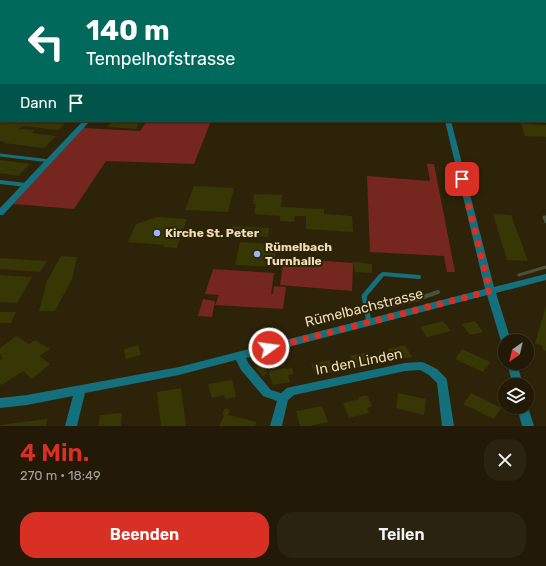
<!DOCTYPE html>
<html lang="de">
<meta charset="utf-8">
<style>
:root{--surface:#221a06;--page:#2a2310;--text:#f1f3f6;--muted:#a2a19b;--line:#3f3828;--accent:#d93025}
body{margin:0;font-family:Rubik,sans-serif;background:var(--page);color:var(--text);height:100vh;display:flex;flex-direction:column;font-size:15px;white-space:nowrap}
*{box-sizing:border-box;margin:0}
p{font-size:13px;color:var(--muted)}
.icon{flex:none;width:22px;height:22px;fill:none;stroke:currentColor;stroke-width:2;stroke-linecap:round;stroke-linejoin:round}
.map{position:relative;height:426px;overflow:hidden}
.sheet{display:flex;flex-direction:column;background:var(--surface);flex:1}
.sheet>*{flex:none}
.banner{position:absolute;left:0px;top:0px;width:546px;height:122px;box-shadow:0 1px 3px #0004,0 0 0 1px var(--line);background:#00695c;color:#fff;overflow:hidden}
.needle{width:26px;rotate:214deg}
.tools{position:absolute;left:498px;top:334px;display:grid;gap:8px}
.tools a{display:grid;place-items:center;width:36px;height:36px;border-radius:50%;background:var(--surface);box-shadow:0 1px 3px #0004,0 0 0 1px var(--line);font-size:20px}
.pin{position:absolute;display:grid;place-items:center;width:34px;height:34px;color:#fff;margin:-17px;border-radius:8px;box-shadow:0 2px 6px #0006}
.me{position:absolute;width:44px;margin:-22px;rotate:76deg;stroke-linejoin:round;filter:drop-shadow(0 0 3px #0008)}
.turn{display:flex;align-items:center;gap:14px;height:84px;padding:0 20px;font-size:18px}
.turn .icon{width:52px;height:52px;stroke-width:2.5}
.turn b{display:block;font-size:28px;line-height:34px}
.then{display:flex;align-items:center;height:38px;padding:0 20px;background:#0003;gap:8px;font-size:15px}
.round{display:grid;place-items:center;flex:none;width:42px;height:42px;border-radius:16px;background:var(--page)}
.headline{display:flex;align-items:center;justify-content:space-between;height:68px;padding:0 20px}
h1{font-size:24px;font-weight:600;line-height:30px;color:var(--accent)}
.action{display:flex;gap:8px;margin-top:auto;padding:8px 20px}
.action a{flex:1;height:46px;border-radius:16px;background:var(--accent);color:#fff;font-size:16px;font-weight:600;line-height:46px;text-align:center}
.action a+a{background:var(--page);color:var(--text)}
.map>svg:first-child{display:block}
</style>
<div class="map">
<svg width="546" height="426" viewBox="0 0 546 426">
<rect width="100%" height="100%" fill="#2d2308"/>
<g fill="#74261f">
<path d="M147,121H211L194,164L106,161L74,209L13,204L82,128L140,131Z"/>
<path d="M427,164H434L455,272H447L444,256L370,252L367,176L430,181Z"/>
<path d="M284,258L353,263L352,291L280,285Z"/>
<path d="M213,269L274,273L271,294H273L274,286L286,287L283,309L215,305L219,295L205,294Z"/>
<path d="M203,299L215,301L212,317L198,316Z"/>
</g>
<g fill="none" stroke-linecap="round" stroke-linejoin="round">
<g stroke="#4b503c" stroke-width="3">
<path d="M546,217H544L546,222"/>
<path d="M519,275L546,267"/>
</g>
<path stroke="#4b503c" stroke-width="4" d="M377,308L415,300L438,292"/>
</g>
<g fill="#373605">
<path d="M0,121H39L65,124L58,130L23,126L18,130L22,129L35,130L32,133L56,136L44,148L4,143L5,142L0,141Z"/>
<path d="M112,121H140L136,129L108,127Z"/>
<path d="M521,123L546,125V137L525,136Z"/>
<path d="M0,160L30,164L18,176L0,173Z"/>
<path d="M194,186L234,188L228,212L185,210Z"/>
<path d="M254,194L282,195L281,207L324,209V214L352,216L353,232L306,229V216H295L294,222L280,221V216L254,214L256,204H253Z"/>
<path d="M493,214L511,215L528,261L507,260Z"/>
<path d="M157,217L187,219L177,248L163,247L164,245L128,242L136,224Z"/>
<path d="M232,226L269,228L268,237L230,234Z"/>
<path d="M240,242L277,244L274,267L235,265Z"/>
<path d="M61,256L77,257L72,279L55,311H39L47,281Z"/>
<path d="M0,258L47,261L40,272L0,269Z"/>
<path d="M353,262L372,264V273L355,272Z"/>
<path d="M0,275L32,277L17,303L0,302Z"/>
<path d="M546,306V351L542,349L543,346L535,343Z"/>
<path d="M0,312H16L11,323H0Z"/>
<path d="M443,321L451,331L427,337L420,327Z"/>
<path d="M475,321L483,332L470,335L462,324Z"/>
<path d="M16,336L29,344L35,340L50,349L39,356L50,364L32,379L23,371L2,385L0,383V360L3,358L0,355V348Z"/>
<path d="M138,345L141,355L126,359L124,349Z"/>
<path d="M405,345L412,357L394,360L388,349Z"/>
<path d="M462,349L490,362L483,372L455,359Z"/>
<path d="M368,352L373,364L355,368L350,356Z"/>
<path d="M329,360L335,372L316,376L311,364Z"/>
<path d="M261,365L268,373L263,376L256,368Z"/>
<path d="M285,368L286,369L292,368L294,374L288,375L290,382L273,385L268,371Z"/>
<path d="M232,380L236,397L225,399L224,395L212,398L208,384Z"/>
<path d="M181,388L186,426H161L157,392Z"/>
<path d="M398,393L426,399L424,415L396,408Z"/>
<path d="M471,393L501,408L494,419L463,404Z"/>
<path d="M367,395L372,406L367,408L369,413L349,418L343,403L359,399L358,397Z"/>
<path d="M322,406L328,422L310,426H300L296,411Z"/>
<path d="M225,408L230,410L228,415L257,422L255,426H219L224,415L222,414Z"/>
<path d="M122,413L121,426H98L100,415Z"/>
<path d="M47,419L46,426H0V425Z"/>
</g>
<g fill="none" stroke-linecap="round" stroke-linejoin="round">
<path stroke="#14707c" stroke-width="3" d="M0,155L50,161"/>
<g stroke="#14707c" stroke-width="4">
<path d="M0,182L26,185"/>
<path d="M379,278L383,274L419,277"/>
</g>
<path stroke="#14707c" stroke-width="5" d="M369,322L364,296L380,277"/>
<g fill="#14707c" fill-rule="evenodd">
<rect x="413" y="0" width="4" height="1"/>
<path d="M83,121H90L3,215H0V208Z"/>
<path d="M445,121H451L494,287L546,274V280L496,293L511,341H505V344H502L501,341L487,295L246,358L249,364L271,390L281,393L287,388L291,387L405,363L421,362L425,363L437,369L446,378L447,381L454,426H442L437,383L429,375L420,370L405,371L294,395L288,400L282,426H270L277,401L263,396L241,370L236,360L179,375L85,393L77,426H65L73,396L27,405L0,408V398L27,395L179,367L485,289Z"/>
<path d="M507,363H517L523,385H513Z"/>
<path d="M527,404L534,426H522L517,407H527Z"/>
</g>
<g stroke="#b2a481" stroke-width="3">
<path id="rail" d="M105,1L107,0"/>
</g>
<use href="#rail" stroke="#2d2308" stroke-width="2" stroke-dasharray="5.5" stroke-linecap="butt"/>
</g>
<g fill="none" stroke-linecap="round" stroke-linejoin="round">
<path stroke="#d93025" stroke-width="7" stroke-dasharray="0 12.6" d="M269,348L490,291L462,179"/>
</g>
<g fill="#9ab5fd" stroke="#2d2308" stroke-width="1.5">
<circle cx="157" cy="233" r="4"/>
<circle cx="257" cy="254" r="4"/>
</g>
<g text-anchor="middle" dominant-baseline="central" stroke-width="4" stroke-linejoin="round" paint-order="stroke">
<g font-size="12" font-weight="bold" fill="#efdfb8" stroke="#2d2308" text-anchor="start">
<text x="165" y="233">Kirche St. Peter</text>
<text x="265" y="247">Rümelbach<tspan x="265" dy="14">Turnhalle</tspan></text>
</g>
<g font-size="14" fill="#efdfb8" stroke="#2d2308">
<text transform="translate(364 308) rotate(-14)">Rümelbachstrasse</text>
<text transform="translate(359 362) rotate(-11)">In den Linden</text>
</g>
</g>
</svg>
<div class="tools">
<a><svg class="needle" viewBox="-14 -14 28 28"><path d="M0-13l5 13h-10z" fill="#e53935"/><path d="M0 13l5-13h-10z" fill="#a2a19b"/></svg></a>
<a><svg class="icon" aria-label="layers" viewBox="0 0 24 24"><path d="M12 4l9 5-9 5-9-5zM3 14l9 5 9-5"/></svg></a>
</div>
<div class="pin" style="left:462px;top:179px;background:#d93025"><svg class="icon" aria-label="arrive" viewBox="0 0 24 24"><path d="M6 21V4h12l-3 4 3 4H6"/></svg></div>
<svg class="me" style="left:269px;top:348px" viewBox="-20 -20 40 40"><circle r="17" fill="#d93025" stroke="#fff" stroke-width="3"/><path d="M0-11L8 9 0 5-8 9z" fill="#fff"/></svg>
<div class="banner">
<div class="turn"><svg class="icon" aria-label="left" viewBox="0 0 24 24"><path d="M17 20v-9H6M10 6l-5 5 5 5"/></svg><div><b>140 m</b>Tempelhofstrasse</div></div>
<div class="then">Dann<svg class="icon" aria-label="arrive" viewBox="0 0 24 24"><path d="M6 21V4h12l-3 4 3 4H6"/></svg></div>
</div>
</div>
<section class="sheet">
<div class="headline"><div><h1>4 Min.</h1><p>270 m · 18:49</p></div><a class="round"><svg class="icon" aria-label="close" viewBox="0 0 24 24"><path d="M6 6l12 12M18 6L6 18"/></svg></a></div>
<div class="action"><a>Beenden</a><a>Teilen</a></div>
</section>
